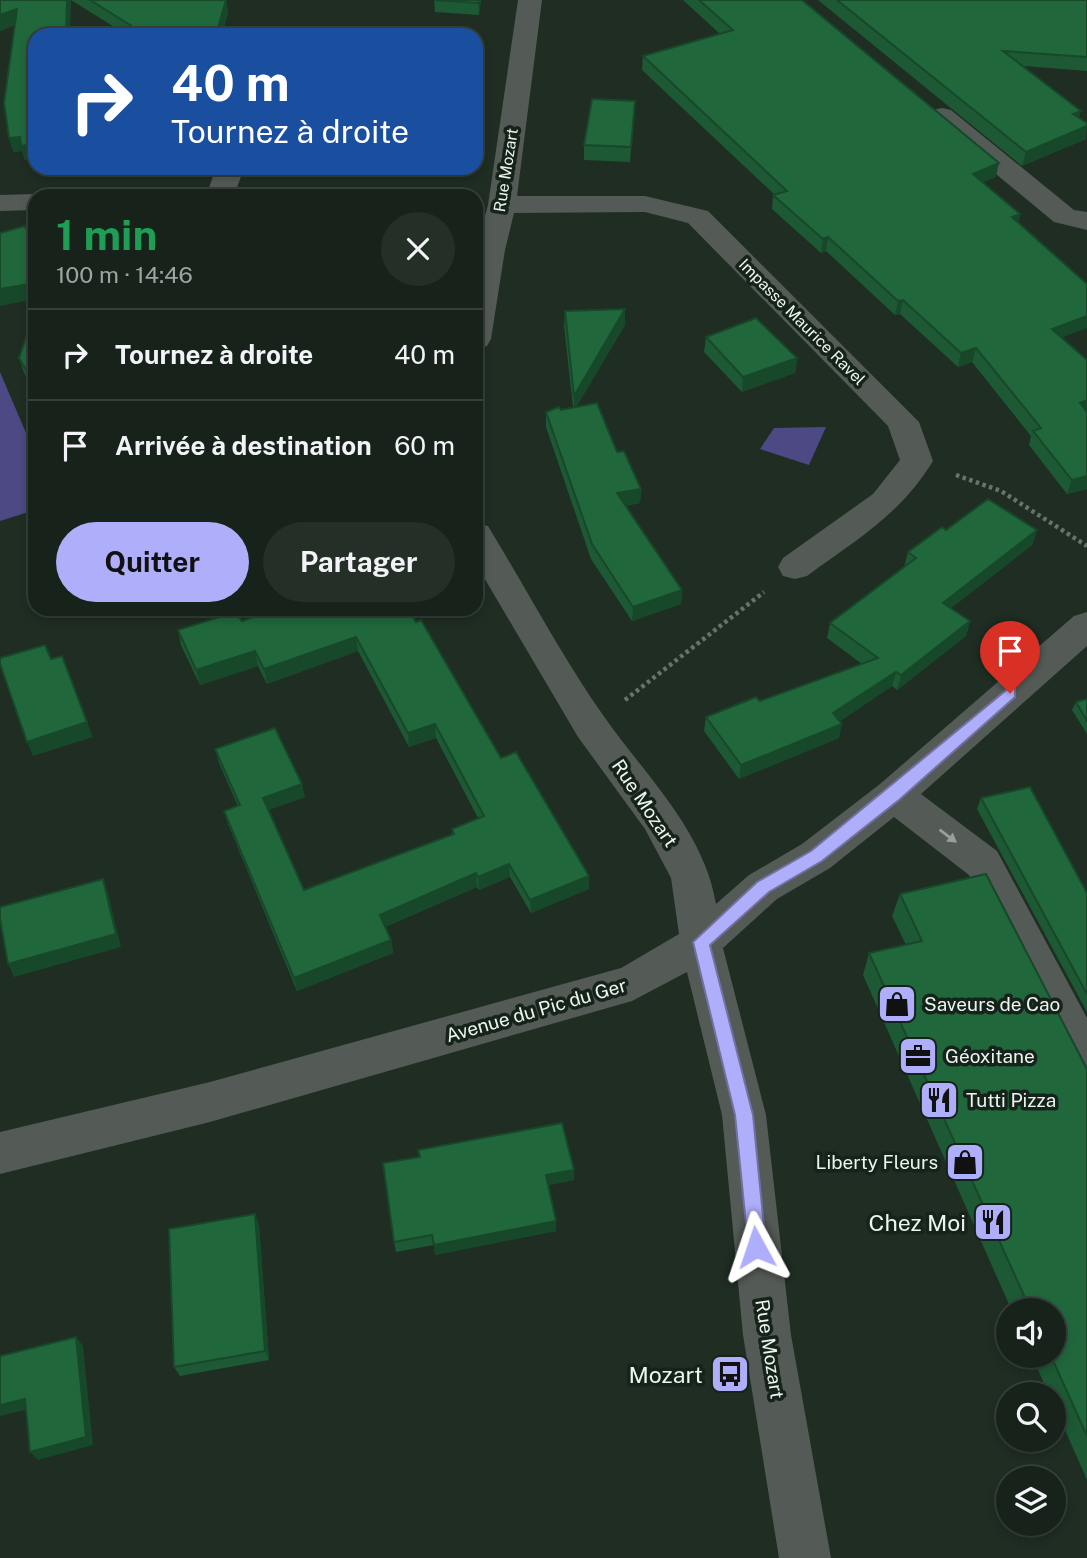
<!DOCTYPE html>
<html lang="fr">
<meta charset="utf-8">
<style>
:root{--surface:#17221a;--page:#242f27;--text:#f1f3f6;--muted:#9ea4a2;--line:#363f39;--accent:#afaefa}
body{margin:0;font-family:"Public Sans",sans-serif;background:var(--page);color:var(--text);height:100vh;display:flex;flex-direction:column;font-size:26px;white-space:nowrap}
*{box-sizing:border-box;margin:0}
p{font-size:23px;color:var(--muted)}
.icon{flex:none;width:38px;height:38px;fill:none;stroke:currentColor;stroke-width:2;stroke-linecap:round;stroke-linejoin:round}
.map{position:relative;flex:1;overflow:hidden}
.side{position:absolute;left:28px;top:189px;width:455px;height:427px;display:flex;flex-direction:column;background:var(--surface);border-radius:21px;box-shadow:0 4px 10px #0003,0 0 0 2px var(--line)}
.side>*{flex:none}
.guide{position:absolute;left:28px;top:28px;width:455px;height:147px;border-radius:21px;box-shadow:0 4px 10px #0003,0 0 0 2px var(--line);background:#1a4fa0;color:#fff;overflow:hidden}
.tools{position:absolute;left:996px;top:1298px;display:grid;gap:14px}
.tools a{display:grid;place-items:center;width:70px;height:70px;border-radius:50%;background:var(--surface);box-shadow:0 4px 10px #0003,0 0 0 2px var(--line);font-size:35px}
.pin{position:absolute;display:grid;place-items:center;width:60px;height:60px;color:#fff;margin:-72px -30px;border-radius:50% 50% 50% 0;rotate:-45deg;box-shadow:0 0 7px #0007}
.pin .icon{rotate:45deg}
.me{position:absolute;width:77px;margin:-38px;rotate:355deg;stroke-linejoin:round;filter:drop-shadow(0 0 5px #0008)}
.turn{display:flex;align-items:center;gap:24px;height:147px;padding:0 28px;font-size:32px}
.turn .icon{width:91px;height:91px;stroke-width:2.5}
.turn b{display:block;font-size:49px;line-height:60px}
.round{display:grid;place-items:center;flex:none;width:74px;height:74px;border-radius:37px;background:var(--page)}
.headline{display:flex;align-items:center;justify-content:space-between;height:119px;padding:0 28px}
h1{font-size:42px;font-weight:700;line-height:52px;color:#1e9e55}
.action{display:flex;gap:14px;margin-top:auto;padding:14px 28px}
.action a{flex:1;height:80px;border-radius:42px;background:var(--accent);color:#111;font-size:28px;font-weight:700;line-height:80px;text-align:center}
.action a+a{background:var(--page);color:var(--text)}
ul{padding:0;list-style:none}
li{display:flex;align-items:center;gap:21px;height:91px;padding:0 28px;border-top:2px solid var(--line)}
li div{flex:1}
li b{display:block;font-size:26px}
li em{font-style:normal}
.map>svg:first-child{display:block}
</style>
<div class="map">
<svg width="1087" height="1558" viewBox="0 0 1087 1558">
<rect width="100%" height="100%" fill="#1f2d23"/>
<g fill="#4c4984">
<path d="M0,372L35,454V510L0,521Z"/>
<path d="M826,427L809,465L760,449L774,428Z"/>
</g>
<g fill="none" stroke-linecap="round" stroke-linejoin="round">
<g stroke="#67746b" stroke-width="4.5" stroke-dasharray="3.5 3.5" stroke-linecap="butt">
<path d="M956,475L1001,491L1087,546"/>
<path d="M625,700L764,592"/>
</g>
<g fill="#545a55" fill-rule="evenodd">
<path d="M518,0H542L517,196H645L708,211L919,422L933,461C901,514 856,540 807,576L795,579L783,576L778,567L783,558L873,494L900,460L888,426L688,223L645,212L514,213L505,250L491,339L487,346L476,349V248L488,205Z"/>
<path d="M942,108L951,110L1074,210L1087,212V230L1054,222L933,122L929,116L933,110Z"/>
<path d="M216,168H244L234,196H206Z"/>
<path d="M35,194L45,196H35V210L0,211V195Z"/>
<path d="M476,523L488,526C527,590 562,657 605,718C646,776 704,831 716,904L749,875L802,844L880,784L1074,616L1087,612V646L921,794L997,851L1087,1018V1081L1072,1075L969,875L894,817L830,868L777,899L723,948L766,1115L791,1335L831,1558H779L743,1335L722,1115L687,972L632,1001L210,1122L0,1174V1132L210,1082L621,968L679,934L671,878L645,829L578,737L476,564Z"/>
</g>
</g>
<g fill="#1c5934">
<path d="M0,0H226L228,13L222,35H127L71,0L25,160L22,151L13,152L15,25L0,31Z"/>
<path d="M434,0H481L479,15L435,12Z"/>
<path d="M683,0H802L996,177L983,182L1020,214L1018,223L1062,338L1087,360V489L1067,494L1029,445L1031,436L972,362L958,367L900,314L895,315L826,251L821,253L772,209L773,195H775L642,70L643,56L720,34Z"/>
<path d="M818,0H1087V71L1024,66L1079,118L1086,139L1022,166Z"/>
<path d="M635,101L630,162L584,160V145Z"/>
<path d="M565,311L625,325L576,407L617,452L641,489L640,503L625,506L682,590L681,604L632,621L591,559L546,427V412L573,407L564,326Z"/>
<path d="M35,312V392L24,373L19,358Z"/>
<path d="M706,337L797,358L795,373L742,392L704,352Z"/>
<path d="M946,530H1037L1032,545L951,608L970,621L966,636L897,690L892,686L840,721L839,738L739,779L704,731L706,717L760,701L862,664L827,638L830,623L904,567L908,552Z"/>
<path d="M409,609L501,758L589,876V889L531,913L510,877L479,890L477,887L385,927L391,940L393,953L297,991L228,824L224,811L238,806L219,763L215,749L305,797L268,810L304,890L452,834V829L478,818L436,738L409,747L358,651L267,684L258,666L200,685L181,645L178,630L242,621Z"/>
<path d="M1087,699V734L1072,710L1076,702Z"/>
<path d="M981,798L1087,893V1012L977,809Z"/>
<path d="M900,894L1087,1069V1480L1054,1405V1395H1049L1032,1356H1054V1311H1012L863,975L869,953L906,945L892,916Z"/>
<path d="M418,1150L574,1180L548,1185L556,1221V1231L435,1255L434,1245L396,1252L394,1242L419,1157Z"/>
<path d="M255,1214L259,1225L269,1360L180,1376L174,1367Z"/>
</g>
<g fill="#17482a">
<path d="M67,0H71L70,35H66Z"/>
<path d="M226,0L228,13L222,35H216Z"/>
<path d="M479,0H481L479,15L478,3Z"/>
<path d="M17,9L20,23L0,31V15Z"/>
<path d="M1081,111L1077,125L1073,114Z"/>
<path d="M1087,126L1086,139L1022,166L1026,152Z"/>
<path d="M20,137L35,144V159L25,160L22,151L13,152L9,138Z"/>
<path d="M999,163L996,177L970,188L973,174Z"/>
<path d="M1020,214L1017,228L1012,217Z"/>
<path d="M828,237L826,251L821,253L823,239Z"/>
<path d="M35,283V299L0,306V289Z"/>
<path d="M903,300L900,314L895,315L898,301Z"/>
<path d="M625,309V325L574,411V396Z"/>
<path d="M1087,316V328L1048,343L1052,329Z"/>
<path d="M976,348L972,362L958,367L961,353Z"/>
<path d="M797,358L795,373L742,392L743,377Z"/>
<path d="M1087,400V412L1080,403Z"/>
<path d="M1087,476V489L1067,494L1072,480Z"/>
<path d="M641,489L640,503L616,507L617,493Z"/>
<path d="M1037,530L1032,545L939,617L943,603Z"/>
<path d="M682,590L681,604L632,621L633,607Z"/>
<path d="M970,621L966,636L897,690L901,675Z"/>
<path d="M356,637L358,651L267,684L264,669Z"/>
<path d="M255,651L258,666L200,685L196,670Z"/>
<path d="M896,672L892,686L830,727L833,713Z"/>
<path d="M87,722L93,737L33,756L27,742Z"/>
<path d="M435,724L436,738L409,747L408,733Z"/>
<path d="M842,724L839,738L739,779L741,765Z"/>
<path d="M302,784L305,797L266,811L263,798Z"/>
<path d="M509,864L510,877L479,890L478,877Z"/>
<path d="M476,873L477,887L382,928L380,915Z"/>
<path d="M589,876V889L531,913L530,900Z"/>
<path d="M103,879L108,893L121,947L14,977L8,964Z"/>
<path d="M391,940L393,953L297,991L294,978Z"/>
<path d="M574,1170V1180L546,1186V1175Z"/>
<path d="M255,1214L259,1225L269,1360L265,1351Z"/>
<path d="M556,1221V1231L435,1255L434,1245Z"/>
<path d="M76,1337L83,1346L93,1445L38,1460L30,1452Z"/>
<path d="M25,1399L33,1408L0,1416V1405Z"/>
</g>
<g fill="#21673c" stroke="#17482a" stroke-width="2">
<path d="M0,0H67L66,35H35V144L21,146L20,137L9,138L4,103L17,9L0,15Z"/>
<path d="M90,0H226L216,35H146Z"/>
<path d="M434,0H479L478,3Z"/>
<path d="M699,0H802L999,163L973,174L1020,214L1012,217L1087,284V316L1052,329L1087,360V400L1080,403L1087,412V476L1072,480L1033,431L1041,428L976,348L961,353L903,300L898,301L828,237L823,239L773,195L787,191L643,56L733,30Z"/>
<path d="M837,0H1087V57L1003,51L1081,111L1073,114L1087,123V126L1026,152Z"/>
<path d="M592,99L635,101L631,147L584,145Z"/>
<path d="M25,226L35,246V283L0,289V233Z"/>
<path d="M625,309L574,396L565,311Z"/>
<path d="M35,312V385L19,358Z"/>
<path d="M756,318L797,358L743,377L706,337Z"/>
<path d="M597,403L617,452L624,451L641,489L617,493L682,590L633,607L592,544L546,412L559,407L561,410Z"/>
<path d="M988,499L1037,530L943,603L970,621L901,675L896,672L833,713L842,724L741,765L706,717L756,697L760,701L878,658L830,623L916,558L908,552L942,527L946,530Z"/>
<path d="M276,609H409L416,622L421,620L501,758L516,752L589,876L530,900L509,864L478,877L476,873L380,915L391,940L294,978L224,811L240,805L215,749L275,728L302,784L263,798L304,890L454,834L452,829L484,816L435,724L408,733L356,637L264,669L255,651L196,670L178,630L235,612L242,621Z"/>
<path d="M45,645L51,659L62,656L87,722L27,742L0,664V658Z"/>
<path d="M1087,699V721L1076,702Z"/>
<path d="M1030,787L1087,893V994L981,798Z"/>
<path d="M986,874L1087,1069V1436L1051,1356H1054V1311H1031L869,953L922,941L900,894Z"/>
<path d="M103,879L116,934L8,964L0,919V907Z"/>
<path d="M562,1123L574,1170L546,1175L556,1221L434,1245L432,1235L394,1242L383,1163L420,1157L418,1150Z"/>
<path d="M255,1214L265,1351L174,1367L169,1229Z"/>
<path d="M76,1337L86,1437L30,1452L25,1399L0,1405V1356Z"/>
</g>
<defs><path id="oneway-solid" d="M-6-.8H1V-3.2L6.5 0L1 3.2V.8H-6Z" transform="scale(1.75)"/></defs>
<use fill="#98a09a" href="#oneway-solid" transform="translate(948 836) rotate(37)"/>
<path fill="#afaefa" stroke="#7271a2" stroke-width="2" d="M1010,687L1015,689V697L899,800L822,861L769,892L710,945L753,1115L766,1247L763,1254L756,1257L749,1254L735,1115L693,942L757,882L811,851Z"/>
<defs>
<g id="shop-square" transform="scale(2.0125)"><rect x="-9" y="-9" width="18" height="18" rx="4" fill="#afaefa" stroke="#16231a"/><path d="M-5-2.5h2.3a2.7 3.5 0 0 1 5.4 0H5L5.5 6h-11ZM-1.5-2.5h3a1.5 2.3 0 0 0-3 0Z" fill="#111"/></g>
<g id="office-square" transform="scale(2.0125)"><rect x="-9" y="-9" width="18" height="18" rx="4" fill="#afaefa" stroke="#16231a"/><path d="M-6-3h4V-5.5h4V-3h4V5H-6ZM-1-4.5V-3h2v-1.5ZM-6 0V1H6V0Z" fill="#111"/></g>
<g id="restaurant-square" transform="scale(2.0125)"><rect x="-9" y="-9" width="18" height="18" rx="4" fill="#afaefa" stroke="#16231a"/><path d="M-5-6h1v4h1v-4h1v4h1v-4h1v5L-1.5 .5V6h-2V.5L-5-1ZM5-6V6H3V1.5H1.5Q1.5-4 5-6Z" fill="#111"/></g>
<g id="bus-square" transform="scale(2.0125)"><rect x="-9" y="-9" width="18" height="18" rx="4" fill="#afaefa" stroke="#16231a"/><path d="M-5-6H5V4H4V6H2V4H-2V6H-4V4H-5ZM-3.5-4V0h7V-4ZM-3.5 1.2v1.5H-2V1.2ZM2 1.2v1.5H3.5V1.2Z" fill="#111"/></g>
</defs>
<g fill-rule="evenodd">
<use href="#shop-square" x="897" y="1004"/>
<use href="#office-square" x="918" y="1056"/>
<use href="#restaurant-square" x="939" y="1100"/>
<use href="#shop-square" x="965" y="1162"/>
<use href="#restaurant-square" x="993" y="1222"/>
<use href="#bus-square" x="730" y="1374"/>
</g>
<g text-anchor="middle" dominant-baseline="central" stroke-width="7" stroke-linejoin="round" paint-order="stroke">
<g font-size="16" fill="#ecf5ee" stroke="#16231a">
<text transform="translate(506 170) rotate(-81)">Rue Mozart</text>
<text transform="translate(802 322) rotate(45)">Impasse Maurice Ravel</text>
</g>
<g font-size="19" fill="#ecf5ee" stroke="#16231a">
<text transform="translate(645 803) rotate(56)">Rue Mozart</text>
<text transform="translate(536 1010) rotate(-16)">Avenue du Pic du Ger</text>
<text transform="translate(770 1349) rotate(81)">Rue Mozart</text>
</g>
<g font-size="19" fill="#ecf5ee" stroke="#16231a" text-anchor="start">
<text x="924" y="1004">Saveurs de Cao</text>
<text x="945" y="1056">Géoxitane</text>
<text x="966" y="1100">Tutti Pizza</text>
<text x="938" y="1162" text-anchor="end">Liberty Fleurs</text>
</g>
<g font-size="23" fill="#ecf5ee" stroke="#16231a" text-anchor="end">
<text x="966" y="1222">Chez Moi</text>
<text x="703" y="1374">Mozart</text>
</g>
</g>
</svg>
<div class="tools">
<a><svg class="icon" aria-label="sound" viewBox="0 0 24 24"><path d="M4 9h4l5-4v14l-5-4H4zM17 9q2 3 0 6"/></svg></a>
<a><svg class="icon" aria-label="search" viewBox="0 0 24 24"><circle cx="10" cy="10" r="6"/><path d="M15 15l6 6"/></svg></a>
<a><svg class="icon" aria-label="layers" viewBox="0 0 24 24"><path d="M12 4l9 5-9 5-9-5zM3 14l9 5 9-5"/></svg></a>
</div>
<div class="pin" style="left:1010px;top:693px;background:#d93025"><svg class="icon" aria-label="arrive" viewBox="0 0 24 24"><path d="M6 21V4h12l-3 4 3 4H6"/></svg></div>
<svg class="me" style="left:756px;top:1247px" viewBox="-20 -20 40 40"><path d="M0-17L14 15 0 8-14 15z" fill="#afaefa" stroke="#fff" stroke-width="4"/></svg>
<div class="guide">
<div class="turn"><svg class="icon" aria-label="right" viewBox="0 0 24 24"><path d="M7 20v-9h11M14 6l5 5-5 5"/></svg><div><b>40 m</b>Tournez à droite</div></div>
</div>
<section class="side">
<div class="headline"><div><h1>1 min</h1><p>100 m · 14:46</p></div><a class="round"><svg class="icon" aria-label="close" viewBox="0 0 24 24"><path d="M6 6l12 12M18 6L6 18"/></svg></a></div>
<ul>
<li><svg class="icon" aria-label="right" viewBox="0 0 24 24"><path d="M7 20v-9h11M14 6l5 5-5 5"/></svg><div><b>Tournez à droite</b></div><em>40 m</em></li>
<li><svg class="icon" aria-label="arrive" viewBox="0 0 24 24"><path d="M6 21V4h12l-3 4 3 4H6"/></svg><div><b>Arrivée à destination</b></div><em>60 m</em></li>
</ul>
<div class="action"><a>Quitter</a><a>Partager</a></div>
</section>
</div>
